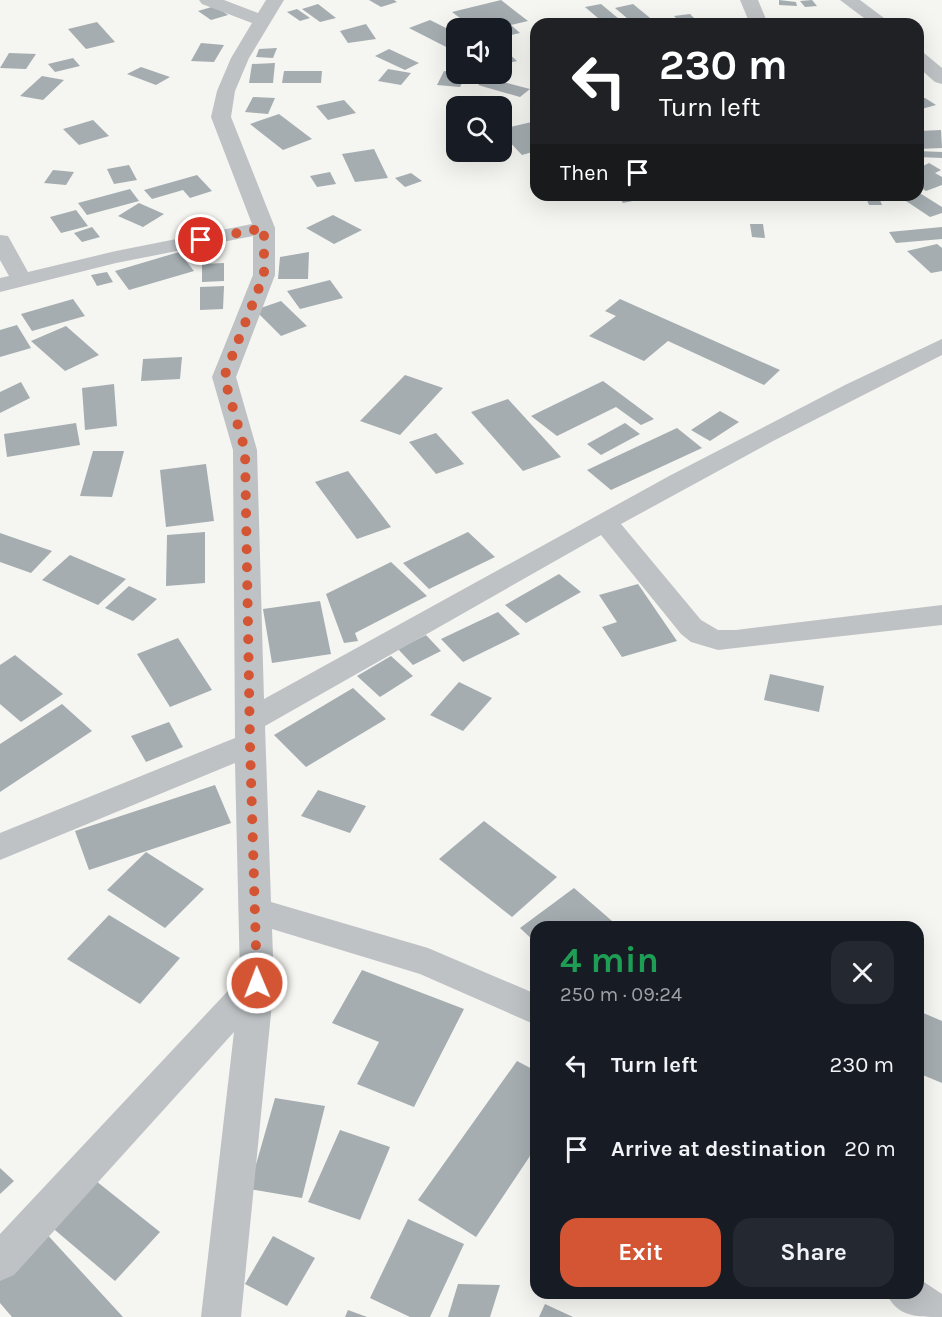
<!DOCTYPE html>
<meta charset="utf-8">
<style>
:root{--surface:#171b24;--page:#242831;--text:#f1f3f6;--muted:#9ea1a6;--accent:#d35533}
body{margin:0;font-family:Karla,sans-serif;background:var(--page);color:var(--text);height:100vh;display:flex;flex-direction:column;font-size:22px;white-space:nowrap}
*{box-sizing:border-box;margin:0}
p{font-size:20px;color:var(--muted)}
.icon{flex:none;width:33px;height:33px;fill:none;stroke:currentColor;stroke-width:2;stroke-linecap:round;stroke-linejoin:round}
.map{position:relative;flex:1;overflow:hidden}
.sheet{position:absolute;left:530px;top:921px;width:394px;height:378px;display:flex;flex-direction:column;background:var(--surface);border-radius:18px;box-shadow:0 6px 24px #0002}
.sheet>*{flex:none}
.top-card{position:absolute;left:530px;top:18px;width:394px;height:183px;border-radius:18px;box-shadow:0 6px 24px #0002;background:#202124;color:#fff;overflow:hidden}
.fabs{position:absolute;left:446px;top:18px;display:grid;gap:12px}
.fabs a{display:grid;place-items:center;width:66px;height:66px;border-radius:12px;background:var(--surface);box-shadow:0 6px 24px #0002;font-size:30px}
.pin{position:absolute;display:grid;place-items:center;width:51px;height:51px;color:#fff;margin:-26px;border:3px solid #fff;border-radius:50%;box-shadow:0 2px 6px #0007}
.me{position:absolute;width:66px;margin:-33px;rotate:359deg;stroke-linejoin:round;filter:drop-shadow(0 0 4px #0008)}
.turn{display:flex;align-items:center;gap:21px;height:126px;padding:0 30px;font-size:27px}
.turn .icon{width:78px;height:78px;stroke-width:2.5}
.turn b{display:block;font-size:42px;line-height:51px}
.then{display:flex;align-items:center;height:57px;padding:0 30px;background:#0003;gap:12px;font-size:22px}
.round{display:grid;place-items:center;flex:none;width:63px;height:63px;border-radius:18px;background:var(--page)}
.headline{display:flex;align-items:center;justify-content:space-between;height:102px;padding:0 30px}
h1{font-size:36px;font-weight:700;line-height:45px;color:#1e9e55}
.cta{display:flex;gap:12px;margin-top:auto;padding:12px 30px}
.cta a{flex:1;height:69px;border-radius:18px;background:var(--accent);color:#fff;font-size:24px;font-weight:700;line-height:69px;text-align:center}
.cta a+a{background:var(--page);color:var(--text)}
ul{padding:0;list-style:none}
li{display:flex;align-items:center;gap:18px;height:84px;padding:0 30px}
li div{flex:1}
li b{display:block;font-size:22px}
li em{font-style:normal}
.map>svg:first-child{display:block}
</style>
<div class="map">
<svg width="942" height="1317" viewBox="0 0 942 1317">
<rect width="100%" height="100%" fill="#f5f5f1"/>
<g fill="#a5adb1">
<path d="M369,0H394L397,2L381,7Z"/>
<path d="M501,0L528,21L511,25L520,33L503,37L501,28H473L452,12Z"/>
<path d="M779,0L796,2L797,6L779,5Z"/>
<path d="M812,0L817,6L805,7L800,1Z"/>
<path d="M318,4L336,18L320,22L302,9Z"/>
<path d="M601,4L625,24H605L585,7Z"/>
<path d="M633,4L655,22L634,24L615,8Z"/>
<path d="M215,6L228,15L211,20L198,11Z"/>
<path d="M297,9L310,18L300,21L287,12Z"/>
<path d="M690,14L696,20L680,22L674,16Z"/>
<path d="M430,20L456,33V52L409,28Z"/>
<path d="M97,22L115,42L86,49L68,29Z"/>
<path d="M366,24L376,39L348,43L340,31Z"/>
<path d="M201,43L224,45L214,62L191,61Z"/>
<path d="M277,48L273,58L256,57L259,49Z"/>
<path d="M389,49L419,63L405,70L375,56Z"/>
<path d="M9,53L36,54L26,69L0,68Z"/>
<path d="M508,53L517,61L504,64L501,54Z"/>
<path d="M73,58L80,66L55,72L48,64Z"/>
<path d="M275,63L273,83H249L252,64Z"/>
<path d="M141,67L170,77L156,85L127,74Z"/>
<path d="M388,69L411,73L401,85L378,81Z"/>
<path d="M284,71H322L321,83H282Z"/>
<path d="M444,71L467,74L460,87L437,85Z"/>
<path d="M42,76L64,80L43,100L20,96Z"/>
<path d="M488,78L530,89L520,97L478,85Z"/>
<path d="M253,97L275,98L268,114L245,112Z"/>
<path d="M918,98H925L936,105L918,110Z"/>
<path d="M344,100L356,113L328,120L316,106Z"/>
<path d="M279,114L312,139L283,150L250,124Z"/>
<path d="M93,120L109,136L79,145L63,129Z"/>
<path d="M536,121V151L522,155L501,133V129Z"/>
<path d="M941,130L942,148L918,149V131Z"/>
<path d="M374,149L388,178L355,182L342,154Z"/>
<path d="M918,151L942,152V158L919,157Z"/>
<path d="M918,163L923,166L929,163L941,170L935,173L942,177V185L926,191L918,186Z"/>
<path d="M129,165L137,180L114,184L107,169Z"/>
<path d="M53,170L74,172L66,185L44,183Z"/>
<path d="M330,172L336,184L317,187L310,176Z"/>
<path d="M411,173L422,181L405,187L395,178Z"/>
<path d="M197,175L212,191L190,198L183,190L152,199L144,190Z"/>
<path d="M130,189L139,201L87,215L78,203Z"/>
<path d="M918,192L942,207V213L930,217L897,195H918Z"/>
<path d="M617,195H658V196L623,203Z"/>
<path d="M865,195H878L882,205H869Z"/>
<path d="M139,203L164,214L143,227L118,216Z"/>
<path d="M76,210L88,226L61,233L50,217Z"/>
<path d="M333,215L362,230L334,244L306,228Z"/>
<path d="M750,224H763L765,238L752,237Z"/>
<path d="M92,227L100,237L82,242L74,233Z"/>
<path d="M942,227V239L896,243L889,232Z"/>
<path d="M937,244L942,248V271L931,273L907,251Z"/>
<path d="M179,252L194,271L129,290L115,271Z"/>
<path d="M309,252L308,279H278L280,257Z"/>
<path d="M224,263V281L202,282V264Z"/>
<path d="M107,272L113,282L97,286L91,275Z"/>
<path d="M330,280L343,298L300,309L287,291Z"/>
<path d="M224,286L223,309L200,310V287Z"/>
<path d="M73,299L85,316L32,331L21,314Z"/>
<path d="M620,299L780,370L764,385L668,341L644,361L589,336L616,316L605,311Z"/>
<path d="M281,301L307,326L281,336L255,310Z"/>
<path d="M17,325L31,348L0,357V330Z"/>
<path d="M66,326L99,355L65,371L31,341Z"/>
<path d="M182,357L180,379L141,381L143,359Z"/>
<path d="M405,375L443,388L400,435L360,421Z"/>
<path d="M603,381L654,419L641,425L616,407L557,436L531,416Z"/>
<path d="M21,382L30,398L0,413V392Z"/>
<path d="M114,384L117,426L85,430L82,388Z"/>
<path d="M508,399L561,457L523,471L471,412Z"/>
<path d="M720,411L739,422L710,441L691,430Z"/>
<path d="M76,423L80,445L7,457L4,434Z"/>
<path d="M625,423L640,434L601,455L587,444Z"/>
<path d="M677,428L702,448L611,490L587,470Z"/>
<path d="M436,433L464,464L436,474L409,442Z"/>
<path d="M93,451H124L112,497L80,496Z"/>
<path d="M206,464L214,521L166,527L160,470Z"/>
<path d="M348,471L391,527L357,539L315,482Z"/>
<path d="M205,532V583L166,586L167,535Z"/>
<path d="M468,532L495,557L429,589L403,563Z"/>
<path d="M0,533L52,551L31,573L0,562Z"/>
<path d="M70,555L126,579L98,605L42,580Z"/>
<path d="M391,562L427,596L355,633L358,641L344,643L326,594Z"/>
<path d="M559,574L581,592L526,623L505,605Z"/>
<path d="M638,584L677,641L622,657L602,627L617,622L599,595Z"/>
<path d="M129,586L157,599L133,621L105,608Z"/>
<path d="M320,601L331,654L272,663L263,609Z"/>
<path d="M498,612L520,634L463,662L441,639Z"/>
<path d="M426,635L441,651L413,665L398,649Z"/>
<path d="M178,638L212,690L170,707L137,654Z"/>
<path d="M15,655L63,694L21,722L0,704V665Z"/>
<path d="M391,656L413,676L380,697L357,676Z"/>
<path d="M770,674L824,686L819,712L764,700Z"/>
<path d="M459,682L492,698L463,731L430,715Z"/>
<path d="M353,688L386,719L306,767L274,735Z"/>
<path d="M62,704L92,731L0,792V744Z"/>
<path d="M169,722L183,747L146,762L131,736Z"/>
<path d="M215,785L231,823L89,870L75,831Z"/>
<path d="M318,790L366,806L350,833L301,816Z"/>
<path d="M484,821L557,877L512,917L439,859Z"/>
<path d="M146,852L204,889L165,928L107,890Z"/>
<path d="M574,888L619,927H536V943L520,928Z"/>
<path d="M109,915L180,958L140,1004L67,959Z"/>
<path d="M362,970L464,1009L414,1107L357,1084L379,1042L332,1023Z"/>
<path d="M921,1012L942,1021V1083L918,1073V1021Z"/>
<path d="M517,1061L536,1071V1147L476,1237L418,1200Z"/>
<path d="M275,1098L325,1106L302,1198L249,1189Z"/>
<path d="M340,1130L390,1147L360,1220L308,1202Z"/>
<path d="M0,1168L14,1181L0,1194Z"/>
<path d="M86,1173L160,1232L115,1281L42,1219Z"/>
<path d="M408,1219L464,1244L430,1317H410L370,1298Z"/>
<path d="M43,1230L123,1317H12L0,1303V1267Z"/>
<path d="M273,1236L315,1258L287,1306L245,1284Z"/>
<path d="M458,1284L500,1285L490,1317H448Z"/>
<path d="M545,1304L573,1317H539Z"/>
<path d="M348,1310L367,1317H345Z"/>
</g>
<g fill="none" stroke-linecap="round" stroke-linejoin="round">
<g fill="#bec2c5" fill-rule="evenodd">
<path d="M199,0H224L258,13L266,0H284L249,58L235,91L231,117L275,228V275L236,377L257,450L264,699L671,475L845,385L942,339V355L775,440L621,524L701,620L718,630H736L942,605V625L718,650L691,642L681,634L601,535L265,726L271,902L428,948L536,994V1025L420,974L272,929L274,983L241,1317H201L234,1032L14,1275L0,1281V1234L240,978L235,763L0,860V833L235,738L233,450L212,377L253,275V236L116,263L0,292V278L9,276L0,260V235L8,236L28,272L116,251L252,224L211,117L217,91L231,58L252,23L202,4Z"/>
<path d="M740,0H758L768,24H750Z"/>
<path d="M840,0H860L892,24H872Z"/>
<path d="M918,52L924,53L942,68V84L935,82L918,67Z"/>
<path d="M918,1278L942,1294V1317C915,1317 898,1317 886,1293H918Z"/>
</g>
</g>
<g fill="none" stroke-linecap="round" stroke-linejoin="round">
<path stroke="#d35533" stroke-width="10" stroke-dasharray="0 18" d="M201,240L264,228V275L224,377L245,450L250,744L257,983"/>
</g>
</svg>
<div class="fabs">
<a><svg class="icon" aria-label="sound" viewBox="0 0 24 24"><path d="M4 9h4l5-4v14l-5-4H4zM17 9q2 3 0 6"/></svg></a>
<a><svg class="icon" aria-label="search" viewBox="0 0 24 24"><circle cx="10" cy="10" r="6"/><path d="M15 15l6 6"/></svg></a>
</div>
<div class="pin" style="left:201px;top:240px;background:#d93025"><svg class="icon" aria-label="arrive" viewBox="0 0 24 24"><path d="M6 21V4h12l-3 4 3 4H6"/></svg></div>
<svg class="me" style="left:257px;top:983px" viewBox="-20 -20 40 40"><circle r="17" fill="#d35533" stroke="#fff" stroke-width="3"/><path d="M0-11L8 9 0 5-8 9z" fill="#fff"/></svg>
<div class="top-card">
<div class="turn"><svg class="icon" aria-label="left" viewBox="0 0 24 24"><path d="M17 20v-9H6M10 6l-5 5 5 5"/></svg><div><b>230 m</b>Turn left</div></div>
<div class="then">Then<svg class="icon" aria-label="arrive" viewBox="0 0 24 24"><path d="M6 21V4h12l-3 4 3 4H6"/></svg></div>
</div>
<section class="sheet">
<div class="headline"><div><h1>4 min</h1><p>250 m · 09:24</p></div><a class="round"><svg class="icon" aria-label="close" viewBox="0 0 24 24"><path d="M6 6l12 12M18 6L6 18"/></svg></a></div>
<ul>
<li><svg class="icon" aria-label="left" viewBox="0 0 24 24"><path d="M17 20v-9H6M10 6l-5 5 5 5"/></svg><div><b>Turn left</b></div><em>230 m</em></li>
<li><svg class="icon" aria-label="arrive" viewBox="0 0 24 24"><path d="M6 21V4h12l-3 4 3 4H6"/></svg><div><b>Arrive at destination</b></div><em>20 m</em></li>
</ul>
<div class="cta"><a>Exit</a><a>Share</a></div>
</section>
</div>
